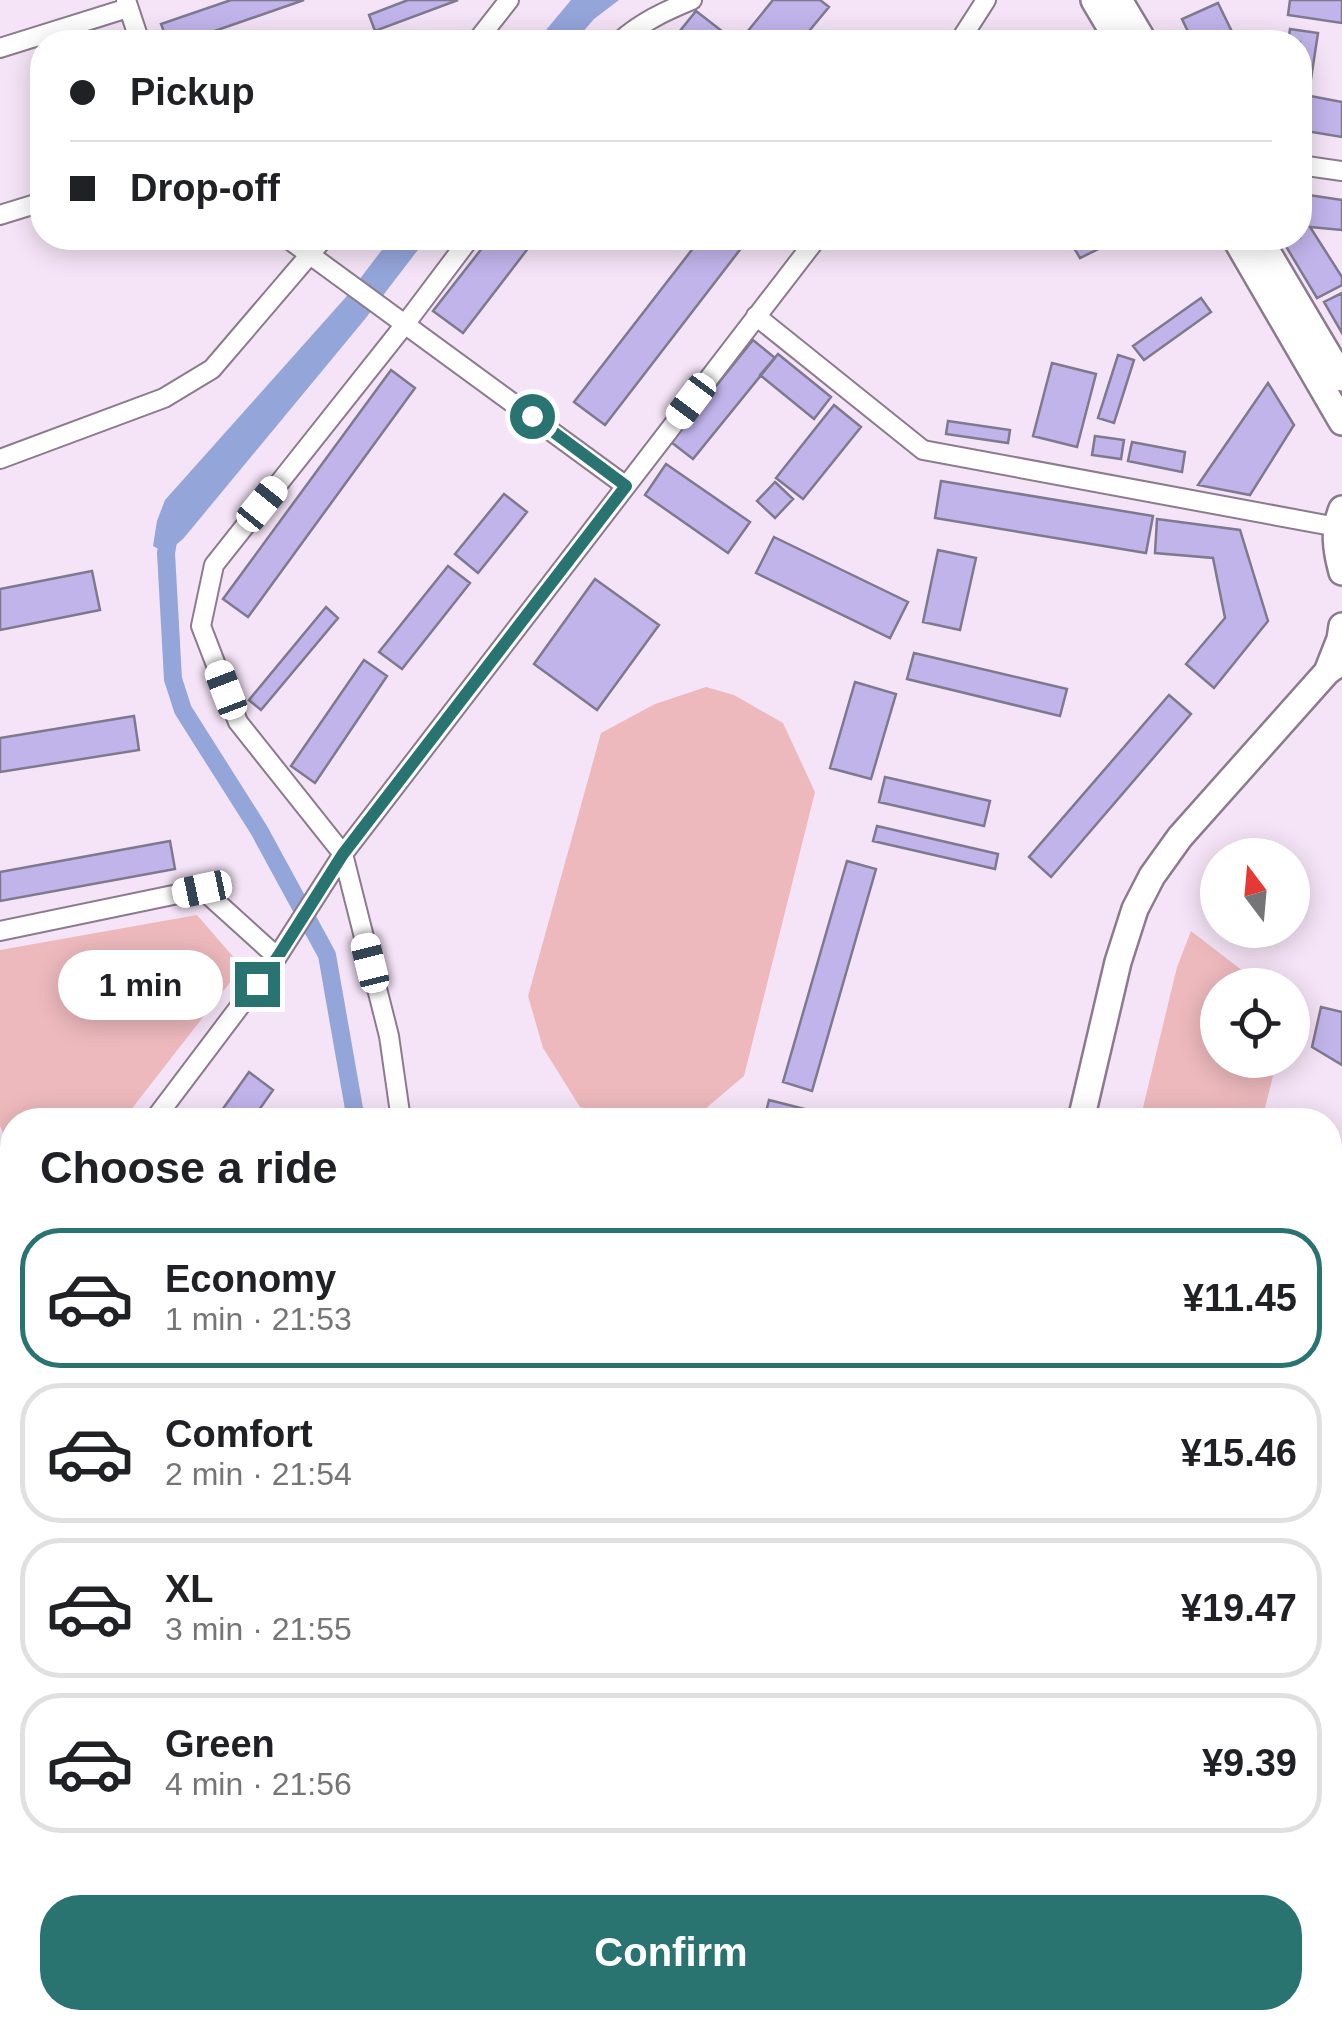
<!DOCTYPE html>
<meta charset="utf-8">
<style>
:root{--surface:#fff;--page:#f6f6f6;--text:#202124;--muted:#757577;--line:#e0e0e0;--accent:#297371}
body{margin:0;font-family:Helvetica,sans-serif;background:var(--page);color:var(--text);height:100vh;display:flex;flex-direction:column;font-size:38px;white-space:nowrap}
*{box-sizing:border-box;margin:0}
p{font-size:32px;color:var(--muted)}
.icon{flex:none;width:55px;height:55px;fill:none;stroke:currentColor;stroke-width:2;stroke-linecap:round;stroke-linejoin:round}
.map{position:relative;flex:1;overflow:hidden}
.details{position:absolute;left:0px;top:1108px;width:1342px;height:922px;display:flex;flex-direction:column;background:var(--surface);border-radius:40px 40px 0 0;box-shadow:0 5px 25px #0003}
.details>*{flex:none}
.guide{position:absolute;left:30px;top:30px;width:1282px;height:220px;border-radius:40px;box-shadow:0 5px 25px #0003;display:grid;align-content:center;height:220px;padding:0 40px;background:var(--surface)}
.needle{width:65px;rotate:344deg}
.fabs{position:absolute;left:1200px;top:838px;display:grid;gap:20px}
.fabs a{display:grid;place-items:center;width:110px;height:110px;border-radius:50%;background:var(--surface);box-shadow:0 5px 25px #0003;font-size:50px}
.end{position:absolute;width:45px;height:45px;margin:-22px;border:12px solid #297371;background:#fff;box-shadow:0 0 0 5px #fff}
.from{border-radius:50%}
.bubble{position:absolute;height:70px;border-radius:35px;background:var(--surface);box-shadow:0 5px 25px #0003;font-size:32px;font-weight:600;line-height:70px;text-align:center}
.car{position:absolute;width:30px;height:60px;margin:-30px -15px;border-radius:12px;box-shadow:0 0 8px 2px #0007;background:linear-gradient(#fff 24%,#345 0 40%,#fff 0 76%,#345 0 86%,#fff 0)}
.guide b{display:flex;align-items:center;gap:35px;height:95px;font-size:38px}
.guide b+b{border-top:2px solid var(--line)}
.guide i{width:25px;height:25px;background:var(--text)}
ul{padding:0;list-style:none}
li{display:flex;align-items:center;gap:30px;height:140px;margin:0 20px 15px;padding:0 20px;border:5px solid var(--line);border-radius:40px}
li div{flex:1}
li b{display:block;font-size:38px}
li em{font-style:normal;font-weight:600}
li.current{border-color:var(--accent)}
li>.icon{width:90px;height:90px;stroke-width:1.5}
h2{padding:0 40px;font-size:45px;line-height:120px}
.primary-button{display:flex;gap:20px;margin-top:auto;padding:20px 40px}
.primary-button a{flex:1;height:115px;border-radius:40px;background:var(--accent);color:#fff;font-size:40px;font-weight:600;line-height:115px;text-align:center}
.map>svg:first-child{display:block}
.green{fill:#edb9bd}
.water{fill:#94a5da}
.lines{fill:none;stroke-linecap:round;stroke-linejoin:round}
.canal{stroke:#94a5da;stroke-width:18}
.building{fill:#c1b4eb;stroke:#7e798e;stroke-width:2.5}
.minor-casing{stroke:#8b7b8d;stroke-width:22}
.highway-casing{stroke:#8b7b8d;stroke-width:30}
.minor{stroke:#fff;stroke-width:18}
.highway{stroke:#fff;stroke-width:25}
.route{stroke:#297371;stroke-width:12}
</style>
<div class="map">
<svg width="1342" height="2028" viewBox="0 0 1342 2028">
<rect width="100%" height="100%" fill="#f5e4f7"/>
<path class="green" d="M706,687L734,695L783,723L815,792L744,1076L698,1115L659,1120H625L580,1107L543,1048L528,996L601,733L655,704Z
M197,915L242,967L123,1120H12V1151L0,1126V950Z
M1191,931L1261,985H1218V1060H1277L1262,1120H1140L1177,967Z"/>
<path class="water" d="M571,0H619L594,19L574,42H536Z
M391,238H427L365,319L183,539L166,553L153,546L157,521L165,500L346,297Z"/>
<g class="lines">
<path class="canal" d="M170,530L166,553L173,679L183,710L259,830L327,955L356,1120
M191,2028L193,2018"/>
</g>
<path class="building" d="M231,0H304L183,42H168L161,24Z
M408,0H458L375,31L369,15Z
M773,0H820L829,7L800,42H739Z
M1290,0H1342V23L1288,15Z
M1218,3L1237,42H1193L1182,19Z
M696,11L736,42H671Z
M1290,29L1318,33L1311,79L1300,78V42H1288Z
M1300,94L1342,102V137L1300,130Z
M1302,194L1342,200V230L1310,227L1342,277V285L1317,298L1281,238H1300V198Z
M490,238H536L463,333L433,311Z
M701,238H749L605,425L574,402Z
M1068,238H1121L1080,258Z
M1342,293V333L1324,302Z
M1201,298L1211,312L1144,360L1133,346Z
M753,340L775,358L693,459L671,442Z
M778,354L831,397L814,419L760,375Z
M1118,355L1134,360L1114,423L1098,418Z
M1052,363L1096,374L1077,447L1033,436Z
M391,370L415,388L248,617L223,599Z
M1268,383L1294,425L1250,495L1198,485Z
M834,405L861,427L803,499L776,478Z
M948,421L1010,430L1008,443L946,434Z
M1095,436L1124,440L1121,459L1092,455Z
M1132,442L1185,452L1182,472L1128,461Z
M666,464L750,522L728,553L645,495Z
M941,481L1153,516L1146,553L935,518Z
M775,482L793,499L775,518L757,501Z
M504,494L527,512L478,573L455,554Z
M1157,519L1240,530L1268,621L1214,688L1186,664L1225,618L1213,558L1155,553Z
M774,537L908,602L890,638L756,573Z
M938,550L976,558L960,630L923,622Z
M448,566L470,583L402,669L379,652Z
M92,571L100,610L0,630V589Z
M595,579L659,625L597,710L534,664Z
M326,607L338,618L261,710L249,700Z
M914,653L1067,689L1060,716L907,679Z
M364,660L387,676L315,783L291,766Z
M855,682L896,694L871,779L830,768Z
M1169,695L1191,714L1051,877L1029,857Z
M134,716L139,750L0,772V738Z
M885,777L990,801L984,826L879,802Z
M877,826L998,854L995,869L873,841Z
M170,841L175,869L0,901V872Z
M847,861L876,869L812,1091L783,1082Z
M1321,1007L1342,1012V1065L1312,1047Z
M249,1072L273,1090L252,1120H215Z
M769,1100L848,1120H764Z
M1342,1178V1252L1330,1249V1191Z
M12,1303V1332L0,1335V1305Z
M12,1395V1431L0,1434V1398Z
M12,1495V1525L0,1528V1498Z
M12,1599V1631L0,1634V1601Z
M12,1692V1731L0,1734V1695Z
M12,1810V1843L0,1846V1813Z
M12,1909V1947L0,1950V1912Z
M239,2018H284L281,2028H240L237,2027Z
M424,2018H532L533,2022L509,2028H383Z
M957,2018H994L960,2028Z
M1223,2018H1286L1289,2028H1189Z"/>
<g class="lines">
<g class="minor-casing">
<path id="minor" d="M126,0L140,42
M476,42L509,0
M619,42C640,23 665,11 692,0
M959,42L986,0
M0,48L128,8
M1300,165L1342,171
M0,215L42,202
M287,238L626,486
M756,316L923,450L1337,527
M0,459L164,398L212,369L324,238
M0,931L202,889L277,957
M154,1120L277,957L343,854L817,238
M401,1120L389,1036L343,854L238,722L201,626L214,565L406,323L470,238
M0,1170L12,1196
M0,1250L12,1247
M1330,1421L1342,1429
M1330,1481L1333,1467L1342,1453
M1330,1844L1342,1841
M1324,2018L1327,2028
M129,2028L131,2018
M697,2028L742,2018"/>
</g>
<g class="highway-casing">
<path id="highway" d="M1094,0L1119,42
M1119,0L1144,42
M1235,238L1342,422
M1259,238L1342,378
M1342,509C1333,530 1336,550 1342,572
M1342,626L1340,639L1327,672L1342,661
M1081,1120L1118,962L1135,909L1152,876L1180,837L1327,672
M874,2028L877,2018"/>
</g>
<use href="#minor" class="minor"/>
<use href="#highway" class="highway"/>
</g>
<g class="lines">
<path class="route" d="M257,984L277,958L343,854L626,486L532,416"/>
</g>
</svg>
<div class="fabs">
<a><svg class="needle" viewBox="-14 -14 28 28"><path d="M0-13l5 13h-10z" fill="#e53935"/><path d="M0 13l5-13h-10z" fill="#757577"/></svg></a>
<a><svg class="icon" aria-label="locate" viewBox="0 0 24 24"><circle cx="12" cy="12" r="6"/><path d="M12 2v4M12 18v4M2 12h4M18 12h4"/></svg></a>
</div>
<i class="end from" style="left:532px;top:416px"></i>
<i class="end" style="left:257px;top:984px"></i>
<div class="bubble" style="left:58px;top:950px;width:165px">1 min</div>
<i class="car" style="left:691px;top:401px;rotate:217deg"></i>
<i class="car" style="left:262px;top:504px;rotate:39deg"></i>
<i class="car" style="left:226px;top:690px;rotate:339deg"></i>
<i class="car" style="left:202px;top:889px;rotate:258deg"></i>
<i class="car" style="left:370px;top:963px;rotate:346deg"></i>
<div class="guide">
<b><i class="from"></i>Pickup</b>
<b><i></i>Drop-off</b>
</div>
<section class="details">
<h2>Choose a ride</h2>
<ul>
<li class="current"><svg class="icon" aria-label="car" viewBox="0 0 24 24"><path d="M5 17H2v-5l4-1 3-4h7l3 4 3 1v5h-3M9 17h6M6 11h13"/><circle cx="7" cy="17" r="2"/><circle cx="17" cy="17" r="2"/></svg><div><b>Economy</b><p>1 min · 21:53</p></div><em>¥11.45</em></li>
<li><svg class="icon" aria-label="car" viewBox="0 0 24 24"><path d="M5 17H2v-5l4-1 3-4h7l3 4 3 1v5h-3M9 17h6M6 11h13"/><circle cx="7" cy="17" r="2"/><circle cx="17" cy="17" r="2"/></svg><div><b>Comfort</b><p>2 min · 21:54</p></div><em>¥15.46</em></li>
<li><svg class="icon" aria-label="car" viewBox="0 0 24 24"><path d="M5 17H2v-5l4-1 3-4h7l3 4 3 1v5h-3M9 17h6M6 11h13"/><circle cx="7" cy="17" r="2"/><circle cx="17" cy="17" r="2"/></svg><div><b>XL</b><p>3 min · 21:55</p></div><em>¥19.47</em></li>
<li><svg class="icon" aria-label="car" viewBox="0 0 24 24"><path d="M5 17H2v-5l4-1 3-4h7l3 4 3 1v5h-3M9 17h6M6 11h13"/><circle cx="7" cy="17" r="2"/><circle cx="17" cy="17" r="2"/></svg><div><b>Green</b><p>4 min · 21:56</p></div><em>¥9.39</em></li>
</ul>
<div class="primary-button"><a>Confirm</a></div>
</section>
</div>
